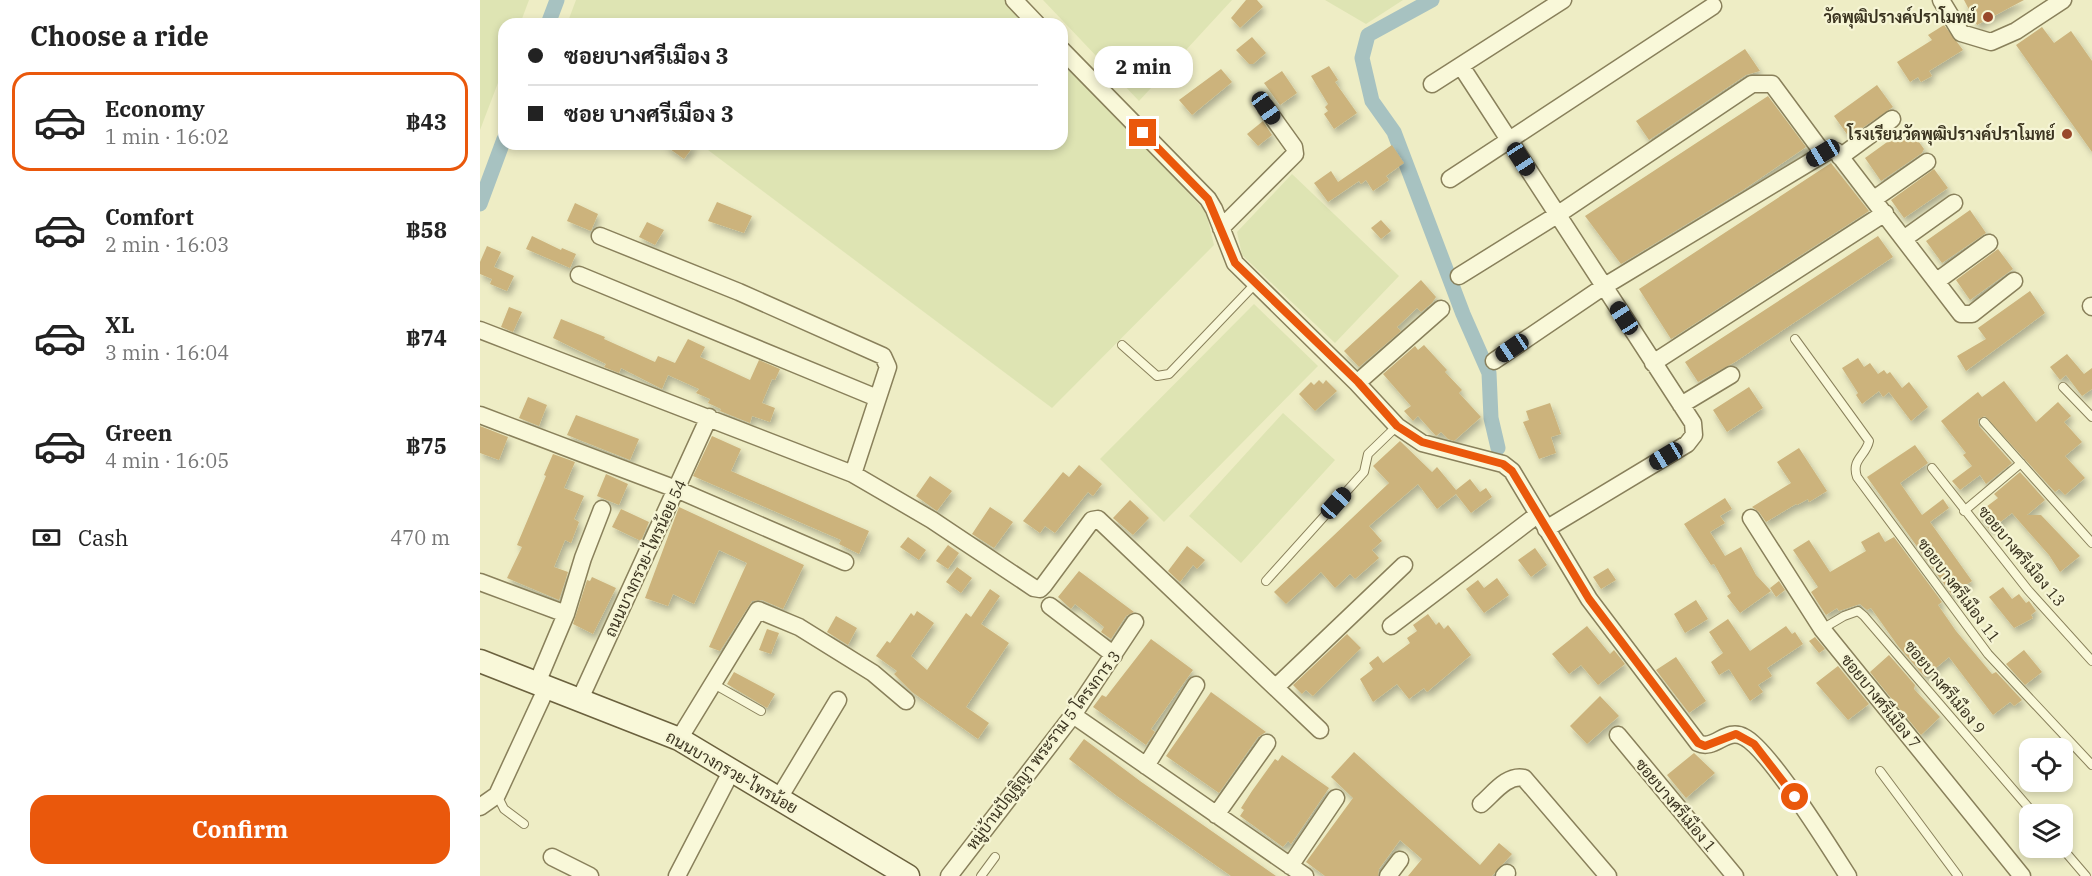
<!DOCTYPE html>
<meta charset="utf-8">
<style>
:root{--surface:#fff;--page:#f2f2f2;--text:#222;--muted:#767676;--line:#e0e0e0;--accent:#ea580c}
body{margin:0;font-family:"IBM Plex Serif",Sarabun,serif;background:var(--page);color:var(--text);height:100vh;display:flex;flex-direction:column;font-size:22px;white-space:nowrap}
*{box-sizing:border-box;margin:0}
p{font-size:20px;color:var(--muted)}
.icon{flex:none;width:33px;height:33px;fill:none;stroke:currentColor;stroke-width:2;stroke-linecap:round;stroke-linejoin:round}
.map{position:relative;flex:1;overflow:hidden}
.side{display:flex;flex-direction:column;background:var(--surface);width:480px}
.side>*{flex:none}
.guide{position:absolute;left:18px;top:18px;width:570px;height:132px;border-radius:18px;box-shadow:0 3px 9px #0003;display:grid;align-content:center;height:132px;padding:0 30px;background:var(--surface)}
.fabs{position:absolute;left:1539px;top:738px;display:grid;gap:12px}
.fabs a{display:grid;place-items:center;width:54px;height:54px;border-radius:12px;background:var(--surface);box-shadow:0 3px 9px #0003;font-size:30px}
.end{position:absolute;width:27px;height:27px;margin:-14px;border:8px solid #ea580c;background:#fff;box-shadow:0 0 0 3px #fff}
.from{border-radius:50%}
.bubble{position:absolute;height:42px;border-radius:18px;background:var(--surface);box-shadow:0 3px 9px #0003;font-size:20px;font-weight:800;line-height:42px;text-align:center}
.car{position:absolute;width:18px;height:36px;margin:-18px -9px;border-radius:8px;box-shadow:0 0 4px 2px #0007;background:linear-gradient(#222 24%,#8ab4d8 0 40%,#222 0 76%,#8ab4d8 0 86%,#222 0)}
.guide b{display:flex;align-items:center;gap:21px;height:57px;font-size:22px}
.guide b+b{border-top:2px solid var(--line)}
.guide i{width:15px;height:15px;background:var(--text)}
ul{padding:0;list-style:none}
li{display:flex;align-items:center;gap:18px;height:99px;margin:0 12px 9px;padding:0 18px;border:3px solid transparent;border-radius:18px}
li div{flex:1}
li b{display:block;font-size:22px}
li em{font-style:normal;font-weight:800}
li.active{border-color:var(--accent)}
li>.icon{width:54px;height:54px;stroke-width:1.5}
h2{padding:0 30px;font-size:27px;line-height:72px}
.pay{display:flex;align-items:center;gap:15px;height:66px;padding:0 30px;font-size:22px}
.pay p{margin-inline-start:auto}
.action{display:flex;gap:12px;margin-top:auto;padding:12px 30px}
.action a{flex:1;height:69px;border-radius:18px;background:var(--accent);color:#fff;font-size:24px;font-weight:800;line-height:69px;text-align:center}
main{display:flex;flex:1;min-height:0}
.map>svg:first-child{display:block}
.farmland{fill:#dee4b3}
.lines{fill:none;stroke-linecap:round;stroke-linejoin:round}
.canal{stroke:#a7c2c1;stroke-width:15}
.building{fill:#ccb37b;filter:url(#shadow)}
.lane-casing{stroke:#89805b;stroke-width:10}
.street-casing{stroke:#89805b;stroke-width:19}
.secondary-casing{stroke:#6b613e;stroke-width:25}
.lane{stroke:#f9f8d9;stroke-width:8}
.street{stroke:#f9f8d9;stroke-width:16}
.secondary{stroke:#f9f8d9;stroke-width:22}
.route{stroke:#ea580c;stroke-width:8}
.poi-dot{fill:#98482b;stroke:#f6f5d5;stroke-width:2}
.labels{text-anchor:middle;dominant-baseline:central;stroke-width:4.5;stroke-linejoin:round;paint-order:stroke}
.poi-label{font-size:16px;font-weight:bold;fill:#3a331f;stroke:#f6f5d5;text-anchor:end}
.street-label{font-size:16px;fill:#3a331f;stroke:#f6f5d5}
</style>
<main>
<section class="side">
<h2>Choose a ride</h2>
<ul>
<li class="active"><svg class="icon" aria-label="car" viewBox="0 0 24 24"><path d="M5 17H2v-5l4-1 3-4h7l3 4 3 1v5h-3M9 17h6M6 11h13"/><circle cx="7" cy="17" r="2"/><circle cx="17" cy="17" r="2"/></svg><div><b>Economy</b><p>1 min · 16:02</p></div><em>฿43</em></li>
<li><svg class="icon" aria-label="car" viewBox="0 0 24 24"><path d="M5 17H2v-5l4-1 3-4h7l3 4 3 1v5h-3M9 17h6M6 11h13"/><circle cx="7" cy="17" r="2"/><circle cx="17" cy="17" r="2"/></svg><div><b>Comfort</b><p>2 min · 16:03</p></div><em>฿58</em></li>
<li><svg class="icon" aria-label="car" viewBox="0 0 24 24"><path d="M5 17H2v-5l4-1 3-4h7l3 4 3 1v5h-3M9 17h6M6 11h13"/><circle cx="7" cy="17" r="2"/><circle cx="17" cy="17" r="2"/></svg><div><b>XL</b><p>3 min · 16:04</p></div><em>฿74</em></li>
<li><svg class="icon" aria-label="car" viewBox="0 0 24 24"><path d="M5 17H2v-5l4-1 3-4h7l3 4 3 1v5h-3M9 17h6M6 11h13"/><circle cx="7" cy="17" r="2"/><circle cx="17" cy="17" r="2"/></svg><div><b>Green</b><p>4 min · 16:05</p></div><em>฿75</em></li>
</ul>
<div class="pay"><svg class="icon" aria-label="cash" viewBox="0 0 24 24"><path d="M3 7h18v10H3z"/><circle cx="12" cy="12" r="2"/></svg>Cash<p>470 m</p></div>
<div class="action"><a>Confirm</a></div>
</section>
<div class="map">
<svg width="1612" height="876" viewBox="0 0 1612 876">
<defs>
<filter id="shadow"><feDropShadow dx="3" dy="5" stdDeviation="3" flood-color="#0004"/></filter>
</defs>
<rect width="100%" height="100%" fill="#eeedc5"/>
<path class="farmland" d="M0,0H49L40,24H24V67L0,130Z
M96,0H532L554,24H87Z
M563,0H752L659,101Z
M845,0H923L886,24Z
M582,55L726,212L734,245L572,408L220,144H582Z
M812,174L919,276L855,343L762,255L757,232Z
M774,304L838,366L684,522L620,459Z
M803,413L855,460L761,563L709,516Z"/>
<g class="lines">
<path class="canal" d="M952,0L888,35L882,58L892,101L914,132L983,314L1009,373L1011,418L1018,448
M68,24L77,0
M0,204L24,139"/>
</g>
<path class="building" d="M766,0H777L783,7L760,28L751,18Z
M1484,0H1544L1497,25Z
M1464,25L1483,50L1449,71L1452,76L1441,82L1438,77L1430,82L1417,62L1452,40L1448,35Z
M1562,27L1574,43L1591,31L1612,61V152L1536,45Z
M772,37L786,53L773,64H769L756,50Z
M1265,49L1280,71L1266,75L1169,140L1156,121Z
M849,66L858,80L855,82L877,113L854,129L844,114L848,111L845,107L848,104L831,76Z
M741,69L752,82L712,115L699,100Z
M802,71L817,93L800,105L784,83Z
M1397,85L1413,107L1369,137L1354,116Z
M1288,96L1326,147L1263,190L1141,264L1105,216Z
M783,121L792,135L778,146L767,134Z
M1428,127L1444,149L1442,153L1401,181L1385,158Z
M183,144H215L204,159Z
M912,145L924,163L906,176L909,180L893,191L886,180L881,184L879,181L848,202L834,183L851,171L858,182Z
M1351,163L1389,211L1191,339L1159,289Z
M1454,169L1468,188L1424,218L1411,200Z
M237,202L272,216L264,233L228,221Z
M95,203L118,214L111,231L87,221Z
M1490,210L1506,233L1462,263L1446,241Z
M901,220L911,231L901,239L891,228Z
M167,222L184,230L175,245L159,237Z
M52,236L81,250L82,248L96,254L90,268L46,249Z
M1398,236L1413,257L1255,362L1218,382L1205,362Z
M7,246L21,252L14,267L34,276L27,291L10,284L12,279L0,274V262Z
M1518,249L1533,269L1490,300L1476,280Z
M941,280L956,297L952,303L941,312L937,308L917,327L921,331L879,367L864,351Z
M1550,291L1565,313L1486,371L1477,356L1506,339L1498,328Z
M29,307L42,312L33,332L21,327Z
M81,319L125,337L124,339L175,362L178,356L195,363L208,339L225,347L220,357L270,380L279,360L300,369L295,380L292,379L282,403L295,408L290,422L272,416L270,423L240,411L241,409L228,403L230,399L216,393L219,389L188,375L182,389L141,368L139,373L124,367L126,364L73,338Z
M944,345L967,370L965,372L982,390L979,393L1001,417L974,441L968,439L961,432L956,436L938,416L933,421L924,411L931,406L903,374L935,346L938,350Z
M1587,354L1604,374L1612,368V389L1602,396L1586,375L1580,380L1570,367Z
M1378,358L1384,367L1390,363L1398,374L1404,370L1407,374L1410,372L1422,388L1429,382L1448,407L1431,421L1409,392L1403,397L1399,391L1382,404L1376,395L1378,393L1362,368Z
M839,380L843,384L846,380L857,391L835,411L819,394L831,382L834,385Z
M1524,381L1556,422L1578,402L1591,416L1584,422L1602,442L1585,456L1605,478L1585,495L1579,489L1575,492L1505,416L1498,419L1499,426L1532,463L1506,484L1500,475L1480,490L1472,481L1492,466L1483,455L1486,453L1461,421L1498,392L1502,397Z
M1269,387L1283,408L1247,432L1233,410Z
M48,397L67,405L59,426L39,418Z
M1070,403L1081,434L1071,437L1076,453L1059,459L1043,422L1049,420L1046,411Z
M96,415L159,439L150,460L87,435Z
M0,426L28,437L19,460L0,453Z
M232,436L261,449L251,471L389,531L379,554L359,544L361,540L213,476Z
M920,441L952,472L957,467L976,490L990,479L1000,492L1006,488L1012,497L991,513L976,494L957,509L938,484L889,526L902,541L892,550L899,558L875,579L870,574L855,588L841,572L806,604L794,592L909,483L893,466Z
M1435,445L1448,463L1420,483L1442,515L1463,499L1469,508L1450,522L1492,581L1472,595L1387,477Z
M1319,448L1347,491L1329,502L1328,499L1317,505L1316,504L1286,522L1279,512L1272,507L1311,483L1297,462Z
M73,454L95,462L84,488L104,496L94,519L99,522L91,543L85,540L74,567L88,572L79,600L27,578L42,547L37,545L66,476L64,475Z
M599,465L622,484L613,496L608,492L575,533L565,526L560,533L543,521L583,472L589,477Z
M1540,472L1565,500L1547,515H1561L1600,556L1580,572L1569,555L1532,513L1510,530L1498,513L1518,498L1514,494Z
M126,474L148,484L139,505L117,496Z
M450,476L472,491L457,511L436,496Z
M1245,498L1252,509L1240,516L1245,523L1230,532L1245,556L1261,547L1276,575L1291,591L1260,613L1247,596L1251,593L1234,564L1231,565L1204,524Z
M650,500L669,518L653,535L633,518Z
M199,507L324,565L303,609L282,600L272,601L240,651L229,647L267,563L239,550L214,604L193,594L188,606L165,598Z
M510,507L533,522L514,548L492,534Z
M141,509L169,522L161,541L132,527Z
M1399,532L1405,542L1414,537L1462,602L1458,605L1476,631L1512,674L1516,672L1542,700L1534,706L1530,702L1513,715L1469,657L1445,677L1418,646L1391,608L1387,610L1380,604L1359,611L1357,608L1346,615L1331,592L1338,587L1313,550L1329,540L1350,572L1386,551L1381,542Z
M428,537L446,550L439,560L420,547Z
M468,545L479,553L468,569L456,561Z
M707,546L725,560L717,569L713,565L700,582L688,571Z
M1055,548L1067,565L1051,577L1038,560Z
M477,567L492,578L481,593L466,582Z
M1128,568L1136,580L1121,589L1113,577Z
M599,571L654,612L646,616L631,639L621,632L624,627L595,604L591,609L578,597Z
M112,577L136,588L113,634L93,624L107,580L110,581Z
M1017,578L1029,595L1004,613L986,589L998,580L1004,588Z
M1299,581L1305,590L1296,597L1290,588Z
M1523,587L1532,599L1539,594L1546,603L1549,601L1556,611L1551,615L1553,618L1534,628L1509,597Z
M510,589L520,596L501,624L529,643L486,707L509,723L498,739L432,692L414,674L417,671L396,656L407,641L410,643L431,613L434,616L437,611L454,623L431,656L447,670L486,613L491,617Z
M1216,600L1228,619L1205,633L1194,614Z
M948,614L956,625L959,622L964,629L968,625L991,655L947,692L944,688L929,699L917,684L893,702L880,679L893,669L889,663L898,656L903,663L930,643L927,638L937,631L933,625Z
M356,616L377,628L368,645L347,632Z
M1248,619L1270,651L1306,626L1312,634L1315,632L1323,644L1287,668L1292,676L1278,685L1283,692L1270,701L1249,669L1239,675L1231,662L1243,653L1229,632Z
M1107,626L1130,654L1134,650L1145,664L1118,685L1101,665L1089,674L1072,654Z
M287,629L299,633L291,654L279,650Z
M867,634L881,648L833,696L826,690L822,694L813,685Z
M1335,637L1345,649L1339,653L1329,641Z
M671,639L713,670L671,729L675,732L666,745L613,707L622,695L626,697Z
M1544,650L1562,672L1545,685L1526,664Z
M1409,655L1435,685L1434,689L1460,717L1441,735L1390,672Z
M1196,657L1226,701L1209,713L1176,670Z
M1358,666L1389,704L1368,720L1336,683Z
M254,672L295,694L287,708L247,684Z
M731,692L786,732L778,737L739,793L686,756Z
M1120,696L1139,716L1107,744L1090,726Z
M604,739L660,781L796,876H751L637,796L589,759Z
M874,752L1000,865L1019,843L1032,854L1012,876H928L942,859L920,840L899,869L898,876H845L826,862L873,798L851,777Z
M1214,753L1235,773L1206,798L1187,775Z
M802,755L849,788L811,844L808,841L803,847L760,816L764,810L761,808L772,791L795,759L798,761Z"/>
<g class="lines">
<g class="lane-casing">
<path id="lane" d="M1315,339L1389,441C1386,456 1371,459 1377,477L1508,654L1612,765
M642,345L677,376L689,374L776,283
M1583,387L1612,417
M1504,422L1612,543
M1452,468L1548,590L1612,661
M1484,511L1541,463
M786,581L884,472L888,454L917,426
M1342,629L1364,616L1378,611L1384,616L1554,814
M232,683L281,711
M1400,771L1478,876
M17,795L24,809L44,824
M1582,848L1606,876
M501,876L515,857"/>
</g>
<g class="street-casing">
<path id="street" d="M534,0L557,24
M1461,0L1481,33L1511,42L1536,31L1583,0
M582,50L728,199L734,209L755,263L877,383L917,426L942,443L1023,464L1032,471L1109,599L1218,743C1235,751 1246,727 1264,737C1289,749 1350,848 1368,876
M981,66L1213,423L1214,435L1207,444L1066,529
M952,84L1083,0
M1360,157L1412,119
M970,179L1233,6
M1394,199L1447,162
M741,228L815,154L814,147L786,108
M120,236L259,292L403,356L408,367L373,474
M1425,238L1474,203
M99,275L397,398
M979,276L1077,215L1272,84H1292L1343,153
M1457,281L1509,243
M1611,306L1612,307
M0,330L373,474L452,520L554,588L560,589L564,585L612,520L618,519L840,730
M1014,361L1123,287L1350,150L1356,151L1481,314H1492L1534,281
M1173,363L1405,213
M877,383L961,309
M1201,405L1251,375
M0,415L196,489L365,562
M1271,518L1342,629L1542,876
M0,582L86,614
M570,606L634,655
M911,626L1057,515
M57,683L86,614L103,558L122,509
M796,687L924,565
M100,699L229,417
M593,715L825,876
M1138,735L1255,876
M199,739L278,610L319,627L393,673L426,701
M666,766L716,685
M299,798L358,700
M1001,804C1013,794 1027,774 1044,778L1128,876
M0,807L17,795L67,687
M736,815L787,743
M72,857L110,876
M810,866L856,798
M197,876L252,770
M469,876L593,715L655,622
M908,876L920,860
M1024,876L1027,873"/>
</g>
<g class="secondary-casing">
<path id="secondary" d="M0,661L199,739L428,876"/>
</g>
<use href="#lane" class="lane"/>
<use href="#street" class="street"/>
<use href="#secondary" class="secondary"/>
</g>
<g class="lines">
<path class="route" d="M663,133L728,199L755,263L878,382L917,426L942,442L1023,464L1032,471L1109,599L1218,743L1225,746L1256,734L1274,744L1315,797"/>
</g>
<g class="poi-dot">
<circle cx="1508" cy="17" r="6"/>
<circle cx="1587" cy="134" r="6"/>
</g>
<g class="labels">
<g class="poi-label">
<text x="1496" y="17">วัดพุฒิปรางค์ปราโมทย์</text>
<text x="1575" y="134">โรงเรียนวัดพุฒิปรางค์ปราโมทย์</text>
</g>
<g class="street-label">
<text transform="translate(1542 556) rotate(50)">ซอยบางศรีเมือง 13</text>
<text transform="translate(165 558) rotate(-65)">ถนนบางกรวย-ไทรน้อย 54</text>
<text transform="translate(1479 590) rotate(53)">ซอยบางศรีเมือง 11</text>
<text transform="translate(1465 687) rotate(50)">ซอยบางศรีเมือง 9</text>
<text transform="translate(1401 701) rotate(51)">ซอยบางศรีเมือง 7</text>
<text transform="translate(563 750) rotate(-53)">หมู่บ้านปัญฐิญา พระราม 5 โครงการ 3</text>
<text transform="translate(252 772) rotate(30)">ถนนบางกรวย-ไทรน้อย</text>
<text transform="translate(1196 805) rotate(50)">ซอยบางศรีเมือง 1</text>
</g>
</g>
</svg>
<div class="fabs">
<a><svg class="icon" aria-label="locate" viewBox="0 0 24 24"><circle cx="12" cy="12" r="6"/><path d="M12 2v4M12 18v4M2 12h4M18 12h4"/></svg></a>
<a><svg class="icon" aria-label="layers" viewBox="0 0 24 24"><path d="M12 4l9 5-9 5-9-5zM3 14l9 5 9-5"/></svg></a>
</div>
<i class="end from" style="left:1315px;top:797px"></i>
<i class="end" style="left:663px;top:133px"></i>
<div class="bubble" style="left:614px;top:46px;width:99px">2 min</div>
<i class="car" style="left:786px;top:108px;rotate:145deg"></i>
<i class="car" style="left:1343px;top:153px;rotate:239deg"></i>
<i class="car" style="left:1041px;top:159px;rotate:147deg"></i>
<i class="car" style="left:1144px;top:318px;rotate:327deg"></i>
<i class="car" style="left:1032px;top:348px;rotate:236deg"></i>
<i class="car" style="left:1186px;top:456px;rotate:239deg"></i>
<i class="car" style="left:856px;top:503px;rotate:42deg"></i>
<div class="guide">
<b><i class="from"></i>ซอยบางศรีเมือง 3</b>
<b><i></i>ซอย บางศรีเมือง 3</b>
</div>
</div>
</main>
